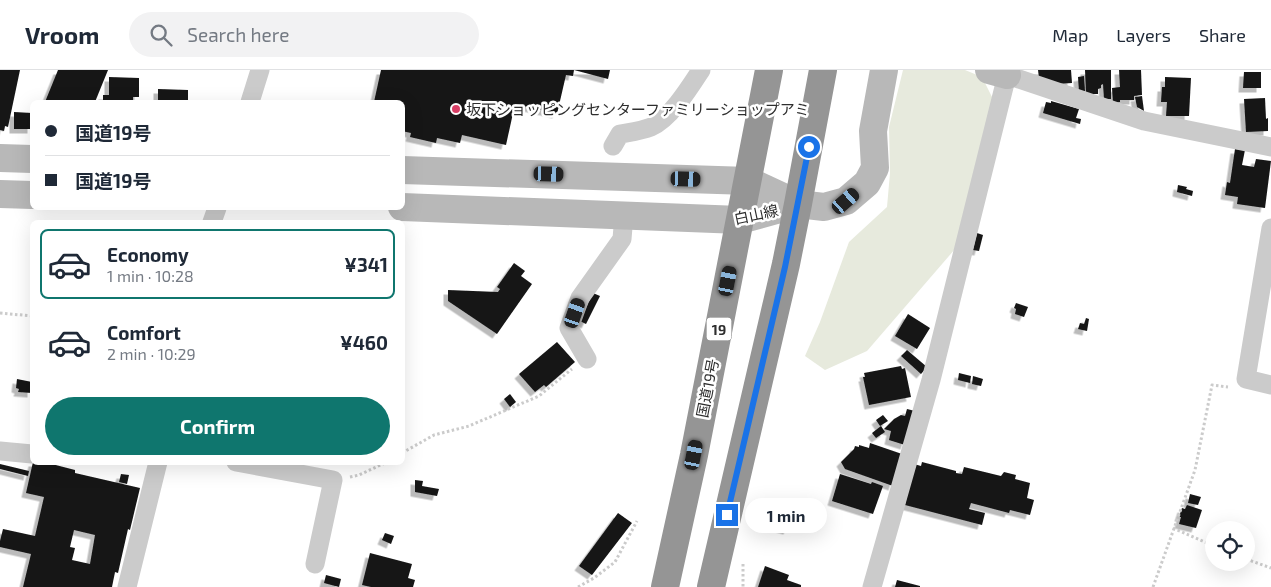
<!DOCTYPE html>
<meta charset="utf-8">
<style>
:root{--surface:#fff;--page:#f2f2f3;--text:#1f2937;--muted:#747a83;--line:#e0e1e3;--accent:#0f766e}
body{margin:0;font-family:"Exo 2","Noto Sans JP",sans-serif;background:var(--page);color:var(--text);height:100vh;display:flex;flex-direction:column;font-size:19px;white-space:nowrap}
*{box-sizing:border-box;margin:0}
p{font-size:16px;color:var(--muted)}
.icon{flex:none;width:28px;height:28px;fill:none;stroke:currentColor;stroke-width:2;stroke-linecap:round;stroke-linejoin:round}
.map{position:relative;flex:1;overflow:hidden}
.details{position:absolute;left:30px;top:150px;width:375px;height:245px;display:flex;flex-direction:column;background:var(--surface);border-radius:8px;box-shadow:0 5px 20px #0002}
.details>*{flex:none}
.banner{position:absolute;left:30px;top:30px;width:375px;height:110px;border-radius:8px;box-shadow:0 5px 20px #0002;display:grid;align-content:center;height:110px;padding:0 15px;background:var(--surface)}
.buttons{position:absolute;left:1205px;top:451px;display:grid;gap:10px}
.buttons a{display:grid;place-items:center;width:50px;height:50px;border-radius:50%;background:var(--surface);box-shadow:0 5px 20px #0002;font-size:25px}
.end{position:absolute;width:22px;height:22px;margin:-11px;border:6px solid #1a73e8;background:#fff;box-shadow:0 0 0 2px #fff}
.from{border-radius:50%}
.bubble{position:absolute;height:35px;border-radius:18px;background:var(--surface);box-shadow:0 5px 20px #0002;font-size:16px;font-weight:700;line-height:35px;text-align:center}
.car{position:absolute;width:15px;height:30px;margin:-15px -8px;border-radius:6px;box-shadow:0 0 4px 1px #0007;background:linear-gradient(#222 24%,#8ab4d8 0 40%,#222 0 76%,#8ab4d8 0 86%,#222 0)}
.banner b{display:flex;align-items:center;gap:18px;height:48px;font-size:19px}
.banner b+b{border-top:1px solid var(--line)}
.banner i{width:12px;height:12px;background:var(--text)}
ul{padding:9px 0 0;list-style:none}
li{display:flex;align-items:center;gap:15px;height:70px;margin:0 10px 8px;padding:0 5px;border:2px solid transparent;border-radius:8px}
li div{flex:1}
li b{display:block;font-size:19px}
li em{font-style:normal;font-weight:700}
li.selected{border-color:var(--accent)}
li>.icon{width:45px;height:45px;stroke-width:1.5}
.action{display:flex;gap:10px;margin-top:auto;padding:10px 15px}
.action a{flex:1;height:58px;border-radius:30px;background:var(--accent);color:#fff;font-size:20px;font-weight:700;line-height:58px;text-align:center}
header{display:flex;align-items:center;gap:30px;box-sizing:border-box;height:70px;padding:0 25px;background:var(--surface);border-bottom:1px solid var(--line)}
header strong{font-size:24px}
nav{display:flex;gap:28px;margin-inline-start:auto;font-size:18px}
.search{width:350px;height:45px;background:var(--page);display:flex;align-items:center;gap:12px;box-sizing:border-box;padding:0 18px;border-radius:28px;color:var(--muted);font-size:19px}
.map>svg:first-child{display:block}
.green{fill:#e7eadd}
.building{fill:#151515;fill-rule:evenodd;filter:url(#shadow)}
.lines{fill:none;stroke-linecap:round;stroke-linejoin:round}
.path{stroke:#cbcbcb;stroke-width:3;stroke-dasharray:2.5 2.5;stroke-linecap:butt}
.street{stroke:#cbcbcb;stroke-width:19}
.secondary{stroke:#b8b8b8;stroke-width:28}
.highway{stroke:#959595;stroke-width:28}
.route{stroke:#1a73e8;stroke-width:6}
.poi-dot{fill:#d83e65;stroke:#fff;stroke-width:2}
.labels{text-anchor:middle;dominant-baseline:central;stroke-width:5;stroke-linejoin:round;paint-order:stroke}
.shield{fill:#fff;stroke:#6d6d6d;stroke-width:1}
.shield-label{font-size:14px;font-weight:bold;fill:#2e2e2e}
.poi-label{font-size:15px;fill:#2e2e2e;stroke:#fff;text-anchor:start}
.street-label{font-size:15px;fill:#2e2e2e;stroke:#fff}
</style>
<header>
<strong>Vroom</strong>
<div class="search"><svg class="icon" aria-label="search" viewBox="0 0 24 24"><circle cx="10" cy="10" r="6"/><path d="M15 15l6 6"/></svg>Search here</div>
<nav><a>Map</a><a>Layers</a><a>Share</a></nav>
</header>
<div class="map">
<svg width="1271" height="517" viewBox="0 0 1271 517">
<defs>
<filter id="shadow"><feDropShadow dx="-4.5" dy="4.5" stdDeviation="0" flood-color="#0004"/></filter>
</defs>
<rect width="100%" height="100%" fill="#fff"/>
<path class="green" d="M903,0H965L982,7L993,29L955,179L867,281L825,300L805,286L820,252L849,172L887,137L890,103L889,57Z"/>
<path class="building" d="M0,0H20L8,57L5,56L4,61L0,60Z
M58,0H108L95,32H45Z
M381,0H574L573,6L566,5L557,44L515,34L506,75L462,65L460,73L437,68L436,73L410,67L411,63L402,61V32H374Z
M574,0H610L608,9Z
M1038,0H1071L1072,13L1055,14L1039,8Z
M1085,0H1111V29H1104L1103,14L1101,15V18L1098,19V24H1086Z
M1119,0H1141L1142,25L1134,26V30H1120V32L1113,33L1112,18L1120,17Z
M1244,2H1261V18H1243Z
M1084,6L1085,21L1079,22L1078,7Z
M109,7L139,8V27H133V32H103V25H109Z
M1165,7L1191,8L1189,46H1166L1167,32H1161L1162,17H1165Z
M158,19L188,20V32H158Z
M1142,26L1144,41L1137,37L1135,27Z
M1265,28L1266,49L1268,48V61L1246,62L1244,29Z
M1051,31L1079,39L1076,48L1081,49L1080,54L1043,43L1046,32L1051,33Z
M14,42L32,43V59H14Z
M1235,79L1245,80L1242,95L1254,97L1256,89L1271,91L1265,138L1237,134L1238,127L1225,125L1227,112L1230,113Z
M1178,115L1187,117L1186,119L1193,121L1192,126L1177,122Z
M977,163L983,165L979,181L973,180Z
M514,193L525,201L521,206L532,214L497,264L448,231V220L498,222L500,219L497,217Z
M593,223L600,226L586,254L580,251Z
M1016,233L1028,237L1024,247L1015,244L1016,239L1014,238Z
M908,244L930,258L917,279L895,266Z
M1086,248L1089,249L1087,261L1078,259L1080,253L1084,254Z
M557,272L575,292L546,317L544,315L535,322L519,304Z
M907,280L927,297L921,304L901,286Z
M901,296L902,299L905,298L911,327L869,335L863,307H865L864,303Z
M959,303L971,306L970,313L958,310Z
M973,306L983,309L981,316L972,314Z
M17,309L32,312V323L18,322L19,319L16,318Z
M510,324L516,332L510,337L504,329Z
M907,339L915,341L905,375L889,370L891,361L884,359L894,349L901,345L905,346Z
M883,345L888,351L880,356L876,350Z
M881,356L885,362L876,368L872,363Z
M870,373L902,384L893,416L845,399L841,392L854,379L855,376L859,377V375L869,378Z
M33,392H44L75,400V403L140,418L130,460L128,459L118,503L115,502L112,517H23L31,484L0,477V471L3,459L35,466L44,427L26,423ZM74,460L95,465L90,494L72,490L75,478L70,477Z
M922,392L956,401V403L962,404L964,397L1001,406L1004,402L1016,405L1015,409L1030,413L1027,428L1034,430L1030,445L1010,440L1009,443L971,433L969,439L985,443L982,455L905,435L914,394L921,396Z
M0,394L29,401L28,406L0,399Z
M121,404L129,405L127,414L119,412Z
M840,404L871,414L872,412L883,416L873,444L832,431Z
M415,410L423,411L422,416L439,419L437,426L415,422Z
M1190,424L1201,427L1198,435L1188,433Z
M773,430L792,437L791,441L794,442L788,460L762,453L766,443L761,441L764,436L768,437L769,433L772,434Z
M1187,435L1202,440L1196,458L1179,454L1181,447H1179L1182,438L1185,439Z
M618,443L632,453L592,505L579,496Z
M385,463L394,466L391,474L382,470Z
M370,483L412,494L408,508L415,510L413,517H371L362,515Z
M765,496L789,505L787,510L801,515V517H758Z
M326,505L341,509L339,517L324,513Z
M897,510L920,516V517H895Z"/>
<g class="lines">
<path class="path" d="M0,243L32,246
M402,383L434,365L469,356L539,326L572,299
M350,407L359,405L387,392
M1173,458L1214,476
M1246,489L1271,498
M743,494V517
M578,517L594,508L615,492L637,451
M1153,517L1195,400L1212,315L1228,317"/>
<path class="street" d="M1003,0L1007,5L1144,51L1271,77
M250,32L260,0
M613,76L620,64C631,62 641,61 651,57C670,49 690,17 701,0
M212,152L217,138
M1271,158L1246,309L1271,315
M587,289L569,258L580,228L622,169L624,145
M0,381L32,384
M236,392L333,410L315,494
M127,517L158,392
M872,517L931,310L1007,5"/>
<path class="secondary" d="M989,0L1007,5
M0,88L32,89
M402,100L749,111L798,134L824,137L846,131L867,113L875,98L873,61L884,0
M0,124L32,125
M402,137L740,150L798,134"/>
<path class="highway" d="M665,517L694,385L769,0
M711,517L786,194L798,134L823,0"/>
</g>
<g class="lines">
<path class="route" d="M727,445L785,197L809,77"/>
</g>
<circle class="poi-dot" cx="456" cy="39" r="5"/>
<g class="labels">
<rect class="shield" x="706.5" y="247.5" width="25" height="23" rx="4"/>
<g class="shield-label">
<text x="719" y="259">19</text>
</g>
<g class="poi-label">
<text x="466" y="39">坂下ショッピングセンターファミリーショップアミ</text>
</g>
<g class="street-label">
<text transform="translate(756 144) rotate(-12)">白山線</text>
<text transform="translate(707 318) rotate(-79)">国道19号</text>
</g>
</g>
</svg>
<div class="buttons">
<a><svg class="icon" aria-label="locate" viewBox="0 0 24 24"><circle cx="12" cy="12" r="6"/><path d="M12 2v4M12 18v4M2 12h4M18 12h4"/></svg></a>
</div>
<i class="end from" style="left:809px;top:77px"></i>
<i class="end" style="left:727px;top:445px"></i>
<div class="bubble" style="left:745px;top:428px;width:82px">1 min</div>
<i class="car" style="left:549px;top:104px;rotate:92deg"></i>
<i class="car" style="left:686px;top:109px;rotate:92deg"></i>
<i class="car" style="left:846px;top:131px;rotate:49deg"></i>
<i class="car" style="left:728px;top:211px;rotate:11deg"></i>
<i class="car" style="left:575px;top:243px;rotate:19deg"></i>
<i class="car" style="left:694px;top:385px;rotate:11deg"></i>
<div class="banner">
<b><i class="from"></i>国道19号</b>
<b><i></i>国道19号</b>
</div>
<section class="details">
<ul>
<li class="selected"><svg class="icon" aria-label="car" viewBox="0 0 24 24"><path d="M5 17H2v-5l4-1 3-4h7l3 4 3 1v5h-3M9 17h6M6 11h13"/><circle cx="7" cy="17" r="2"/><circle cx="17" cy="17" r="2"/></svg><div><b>Economy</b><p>1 min · 10:28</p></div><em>¥341</em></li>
<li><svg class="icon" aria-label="car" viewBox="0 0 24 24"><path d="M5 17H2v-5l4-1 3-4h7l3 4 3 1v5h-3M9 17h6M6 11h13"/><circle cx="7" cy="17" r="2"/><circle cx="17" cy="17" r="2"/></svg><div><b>Comfort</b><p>2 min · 10:29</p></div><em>¥460</em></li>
</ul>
<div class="action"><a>Confirm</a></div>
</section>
</div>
